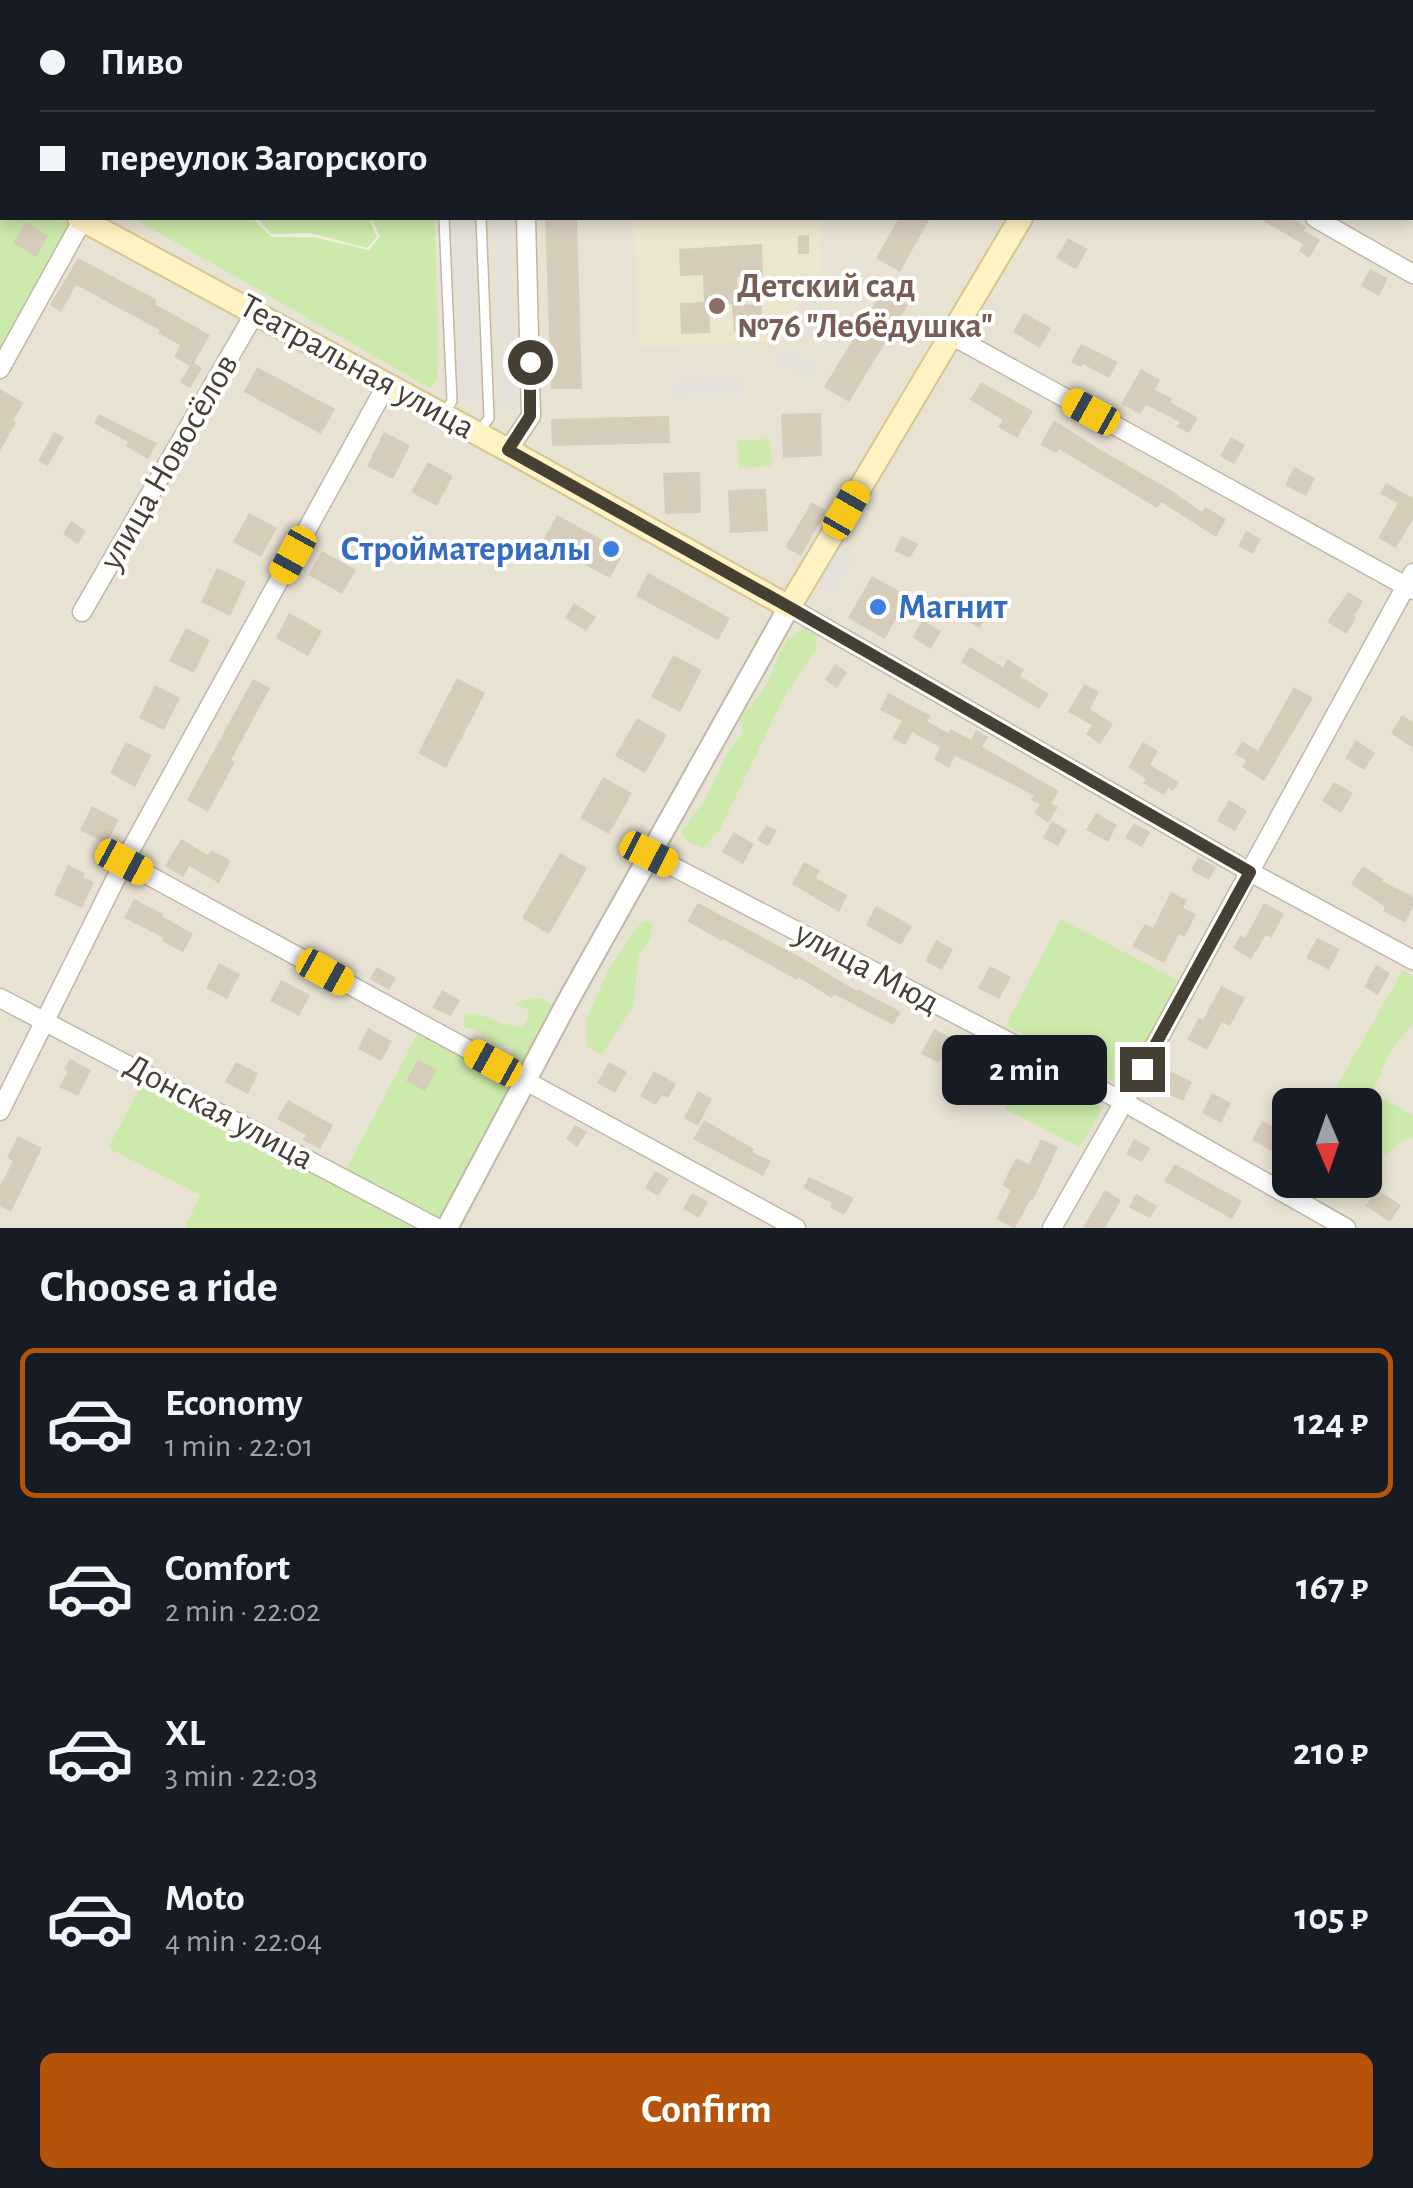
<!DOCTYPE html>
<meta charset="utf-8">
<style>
:root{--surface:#171b24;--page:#20242c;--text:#f1f3f6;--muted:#9ea1a6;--line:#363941;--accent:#b45309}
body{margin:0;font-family:"Alegreya Sans",sans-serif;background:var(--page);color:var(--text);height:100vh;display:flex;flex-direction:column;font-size:38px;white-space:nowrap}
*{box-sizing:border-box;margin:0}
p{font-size:32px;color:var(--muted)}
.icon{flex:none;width:55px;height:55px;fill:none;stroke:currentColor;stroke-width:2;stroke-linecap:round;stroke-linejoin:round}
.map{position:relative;height:1228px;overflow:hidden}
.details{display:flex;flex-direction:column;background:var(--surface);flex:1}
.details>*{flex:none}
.banner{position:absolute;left:0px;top:0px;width:1415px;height:220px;box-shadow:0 5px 15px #0003;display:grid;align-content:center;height:220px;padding:0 40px;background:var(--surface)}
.needle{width:65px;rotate:178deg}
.tools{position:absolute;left:1272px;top:1088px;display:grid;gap:20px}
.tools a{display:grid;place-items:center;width:110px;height:110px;border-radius:15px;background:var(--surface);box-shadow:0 5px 15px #0003;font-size:50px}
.end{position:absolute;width:45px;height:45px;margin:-22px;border:12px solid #464034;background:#fff;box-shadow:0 0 0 5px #fff}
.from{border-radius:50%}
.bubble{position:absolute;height:70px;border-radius:15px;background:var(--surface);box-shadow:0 5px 15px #0003;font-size:32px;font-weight:700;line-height:70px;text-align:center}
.car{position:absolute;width:30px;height:60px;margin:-30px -15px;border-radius:12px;box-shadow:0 0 8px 2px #0007;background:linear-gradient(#f5c518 24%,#345 0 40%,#f5c518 0 76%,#345 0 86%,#f5c518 0)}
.banner b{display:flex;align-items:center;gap:35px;height:95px;font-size:38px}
.banner b+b{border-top:2px solid var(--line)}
.banner i{width:25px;height:25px;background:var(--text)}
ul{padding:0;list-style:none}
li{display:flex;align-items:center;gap:30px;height:150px;margin:0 20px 15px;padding:0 20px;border:5px solid transparent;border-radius:15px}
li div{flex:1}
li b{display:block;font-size:38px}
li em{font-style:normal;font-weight:700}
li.active{border-color:var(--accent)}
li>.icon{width:90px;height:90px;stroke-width:1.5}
h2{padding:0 40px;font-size:45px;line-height:120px}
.button{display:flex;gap:20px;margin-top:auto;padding:20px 40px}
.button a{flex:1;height:115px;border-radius:15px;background:var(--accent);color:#fff;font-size:40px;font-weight:700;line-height:115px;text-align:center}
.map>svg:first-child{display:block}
.residential{fill:#e8e2d2;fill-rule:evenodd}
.industrial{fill:#e5e1da}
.education{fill:#ede6ce}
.green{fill:#cceaab}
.parking{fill:#e4e1dd}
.building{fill:#d6ccba}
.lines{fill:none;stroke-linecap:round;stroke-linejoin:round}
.service-casing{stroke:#bfb8a7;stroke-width:12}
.minor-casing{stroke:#bfb8a7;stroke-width:21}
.tertiary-casing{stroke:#bfb8a7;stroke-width:24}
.secondary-casing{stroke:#d6c692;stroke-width:26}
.path{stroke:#c2b497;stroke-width:2.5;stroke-dasharray:5 5;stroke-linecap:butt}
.service{stroke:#fff;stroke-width:9}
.minor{stroke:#fff;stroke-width:18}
.tertiary{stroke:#fff;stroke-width:20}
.secondary{stroke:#fff3c3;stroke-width:22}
.route{stroke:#464034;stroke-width:12}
.education-dot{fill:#8d6e63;stroke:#fff;stroke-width:4}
.shop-dot{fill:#3f7fe0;stroke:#fff;stroke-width:4}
.labels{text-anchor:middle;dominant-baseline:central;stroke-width:8;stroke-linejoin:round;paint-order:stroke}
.education-label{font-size:35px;font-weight:bold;fill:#785e54;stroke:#fff;text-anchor:start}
.street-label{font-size:35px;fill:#464034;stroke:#fff}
.shop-label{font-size:35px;font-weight:bold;fill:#366cbe;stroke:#fff;text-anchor:end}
</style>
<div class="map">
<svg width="1413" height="1228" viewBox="0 0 1413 1228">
<rect width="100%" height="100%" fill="#f3efe5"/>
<path class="residential" d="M409,0H1413V1228H0V220L2,218H166L439,375L426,218H1412V2H409ZM1290,1105H1365V1180H1290Z"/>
<path class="industrial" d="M453,218H472L479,398L459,399Z
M495,218H510L516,409L501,410Z
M807,307L839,326L827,346L795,327Z
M783,348L821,366L814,378L776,363Z
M743,379V393L671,395V382Z"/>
<path class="education" d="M633,218H820L822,270L772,341L639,348Z"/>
<path class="green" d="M79,0H240L238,2H85Z
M2,192V218H56L73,225L0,355V215Z
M133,218H252L272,237H313L369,250L380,237L371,218H435L438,378L430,388Z
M257,218H369L377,237L367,248L310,233L271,234Z
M770,439L772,466L739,468L737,441Z
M804,629L817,635L816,652C804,663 798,678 787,691L719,831L703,848L689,842L681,832L706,798L728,752L743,733L740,718C750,706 762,693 769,679C779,659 780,637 804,629Z
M1061,919L1181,982L1125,1087L1006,1025Z
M645,921L652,923L650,939L638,955L634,1005L601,1055L587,1046V1018L607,973L633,931Z
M1403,970L1413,976V1024L1391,1050L1372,1092L1413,1115V1138L1402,1141L1386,1155L1372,1149L1376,1121L1365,1114V1105H1326Z
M543,998L557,1009L528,1069L519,1065L511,1055L513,1045L495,1046L477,1030L464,1027L465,1014C489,1012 502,1029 523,1026L529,1016L527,1009L513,1005L524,1000Z
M418,1033L518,1085L439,1228H185L200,1195L108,1148L143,1082L337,1186Z
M1028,1069L1103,1108L1079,1147L1005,1109Z"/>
<path class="parking" d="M838,549L854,558L832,595L816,587Z"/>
<path class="building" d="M545,218H577L582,389H551Z
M899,218H930L900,272L876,258Z
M1258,218H1292L1306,227L1304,231L1320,240L1309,258L1299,251L1303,244Z
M26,222L48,236L36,257L13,243Z
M809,235V254H798V236Z
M1068,238L1088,249L1076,269L1056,258Z
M762,244L763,275L737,277L739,304L709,306L710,333L681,334L680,303L704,302L703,275L680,276L679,249Z
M78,258L157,300L155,304L210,335L194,363L202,368L190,388L180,382L190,366L174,357L180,345L158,333L160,330L76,285L61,312L50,305Z
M1370,269L1388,278L1379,296L1361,286Z
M883,290L908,305L849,402L824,387Z
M762,304L763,331L734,332L732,305Z
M1024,313L1051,328L1040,348L1013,332Z
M1081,344L1118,362L1109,378L1083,364L1081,367L1071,362Z
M257,367L335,409L321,434L244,392Z
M1141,369L1160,380L1155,390L1172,398L1170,402L1198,418L1189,433L1177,427L1180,422L1146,405L1140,414L1121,404Z
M981,382L1033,411L1017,438L998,427L1003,420L970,400Z
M0,389L24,403L13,420L16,422L0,451Z
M821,413L822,456L783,458L781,414Z
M99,414L157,443L148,459L126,446L128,442L94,423Z
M669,416L670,443L552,446L551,419Z
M1054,420L1099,449L1169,489L1202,512L1205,507L1226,519L1216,537L1161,502L1157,508L1059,449L1056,453L1040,445Z
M54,432L64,437L48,466L38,461Z
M384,432L410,445L393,479L367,466Z
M1231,437L1245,445L1234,464L1220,456Z
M428,462L453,476L437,506L411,492Z
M1294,467L1315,478L1306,496L1285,485Z
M700,472L701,513L665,514L663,473Z
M1386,483L1413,498V519L1396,548L1378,538L1398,503L1380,494Z
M766,489L768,531L730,533L728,490Z
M812,502L826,511L801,556L785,547Z
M249,513L277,528L261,557L233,542Z
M557,515L624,552L610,578L542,542Z
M71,521L86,531L78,544L63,534Z
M1246,531L1261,539L1253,554L1238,546Z
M902,536L918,544L910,558L894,551Z
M322,551L356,570L342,594L308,575Z
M217,568L246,582L230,616L201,602Z
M648,573L730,618L718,640L636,596Z
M872,576L908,596L885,639L848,618Z
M1348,592L1363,601L1354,616L1356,617L1347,634L1327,622Z
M574,603L596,617L586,631L565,618Z
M974,607L987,614L980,628L967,621Z
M289,613L322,631L308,656L276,638Z
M923,620L941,631L931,649L912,637Z
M186,628L210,640L194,673L169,661Z
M970,647L1003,667L1008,659L1024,670L1020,676L1049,694L1039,709L961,662Z
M673,655L702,670L680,712L651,697Z
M835,664L847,672L837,688L825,680Z
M457,678L485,693L446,768L418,753Z
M253,679L270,688L231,760L235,762L208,812L187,800Z
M1084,684L1099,692L1090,709L1113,724L1100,744L1086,734L1092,725L1068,712Z
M155,685L180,698L164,730L139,718Z
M1294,687L1313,698L1264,781L1242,767L1246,760L1235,754L1242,741L1258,751Z
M888,693L931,716L927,721L948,733L951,729L971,740L976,730L988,737L982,747L1059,791L1051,803L1058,807L1048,823L1034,813L1040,805L1031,800L1034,796L1012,784L955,756L949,768L934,759L940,747L912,732L905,745L892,738L902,721L880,710Z
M1402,715L1413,722V748L1391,733Z
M637,718L667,735L645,773L615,756Z
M1356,740L1375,753L1364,770L1345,758Z
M126,742L152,755L135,787L110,773Z
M1143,742L1158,751L1150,765L1179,782L1173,791L1168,788L1164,795L1143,783L1146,779L1128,767Z
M603,777L632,793L609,834L580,818Z
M1334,782L1353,793L1341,813L1322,801Z
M1229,800L1247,811L1235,831L1217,821Z
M92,806L119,820L106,844L80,830Z
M1096,813L1117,825L1108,842L1086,830Z
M1052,821L1067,830L1058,846L1043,838Z
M1134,823L1150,832L1142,847L1125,838Z
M766,825L777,830L768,846L757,840Z
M734,832L754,844L743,864L722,852Z
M181,839L208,855L211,850L231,861L219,883L189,866L183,877L165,866Z
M560,853L587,868L549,934L522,918Z
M1198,857L1216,867L1209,880L1191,870Z
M804,862L820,870L816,878L847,895L839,912L792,884Z
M68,865L85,873L83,877L94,882L82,908L54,895Z
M1363,866L1383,879L1382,881L1413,897V907L1405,923L1383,911L1385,907L1351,884Z
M1171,892L1187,900L1183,908L1196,914L1185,937L1179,934L1164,963L1132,946L1145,924L1153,928Z
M134,899L163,914L162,916L193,934L183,952L162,941L164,938L124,918Z
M698,903L800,957L857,991L858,989L901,1012L893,1025L834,994L832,998L798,977L797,980L723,939L722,941L687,921Z
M1264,903L1284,914L1271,938L1266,935L1251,959L1233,948L1241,935L1245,938Z
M876,906L912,926L901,945L866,925Z
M1317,938L1340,949L1329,970L1306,958Z
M936,940L953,949L942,970L925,961Z
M219,963L240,974L227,999L206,988Z
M1376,965L1390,973L1378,995L1364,987Z
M990,966L1011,977L999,999L978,988Z
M377,967L396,978L389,990L370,979Z
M281,980L310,995L299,1016L270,1001Z
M1221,986L1245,998L1230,1026L1222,1022L1207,1050L1187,1039L1199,1018L1203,1020Z
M442,990L460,1000L451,1016L432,1008Z
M368,1028L392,1041L381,1061L358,1049Z
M934,1029L951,1038L949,1043L977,1057L969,1072L942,1057L939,1063L921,1054Z
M70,1059L91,1070L78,1096L59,1087L68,1071L64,1069Z
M418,1059L437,1070L425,1091L406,1081Z
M236,1062L258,1073L248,1094L225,1082Z
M609,1062L627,1072L615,1093L597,1083Z
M1002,1068L1019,1078L1009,1096L992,1086Z
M654,1071L676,1084L668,1098L662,1095L656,1105L640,1096Z
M1170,1071L1192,1082L1183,1101L1160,1090Z
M698,1091L712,1099L698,1126L684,1118Z
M1212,1093L1231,1103L1221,1123L1202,1113Z
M288,1100L333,1125L320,1149L303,1140L306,1135L277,1119Z
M704,1120L754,1149L752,1152L771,1161L763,1176L693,1139Z
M1262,1121L1282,1132L1272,1151L1252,1140Z
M575,1125L587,1132L577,1147L566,1139Z
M18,1136L42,1148L11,1212L0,1206V1186L13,1161L7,1158Z
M1041,1139L1058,1147L1033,1200L1031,1199L1015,1228H1013L996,1219L1011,1190L1002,1185L1016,1158L1029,1164Z
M1134,1139L1150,1148L1142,1162L1126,1154Z
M1175,1164L1242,1201L1232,1219L1164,1181Z
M655,1171L669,1179L658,1196L645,1188Z
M809,1177L854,1198L844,1215L830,1207L832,1203L803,1188Z
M1376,1189L1401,1205L1390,1222L1366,1206Z
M1105,1190L1121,1200L1105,1228H1083Z
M692,1193L708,1202L699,1218L683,1209Z
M1136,1194L1157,1206L1150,1218L1129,1207Z"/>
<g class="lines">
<g class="service-casing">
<path id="service" d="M433,0V2
M472,0V2
M444,218L452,401L444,413
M479,432L489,418L481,218"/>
</g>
<g class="minor-casing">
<path id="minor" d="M522,0V2
M933,0L938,2
M1388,0L1392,2
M1412,15H1413
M1315,218L1413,274
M951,335L1413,590
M0,369L83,219
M508,450L531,416L526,218
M789,607L1250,872L1413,960
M82,612L256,311
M649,854L1124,1102L1346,1228
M124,862L796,1228
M0,998L437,1228
M0,1111L124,862L387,384
M1052,1228L1124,1102L1413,573"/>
</g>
<g class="tertiary-casing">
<path id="tertiary" d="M447,1228L569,999L789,607"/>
</g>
<g class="secondary-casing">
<path id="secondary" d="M1149,2L1151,0
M0,176L2,177
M79,218L508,450L789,607L1021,218"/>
</g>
<path class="path" d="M116,2L117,0"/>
<use href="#service" class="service"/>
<use href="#minor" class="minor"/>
<use href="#tertiary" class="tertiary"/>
<use href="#secondary" class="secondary"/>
</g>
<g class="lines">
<path class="route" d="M530,362V416L508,450L789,607L1250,872L1142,1069"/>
</g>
<circle class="education-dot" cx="717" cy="306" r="10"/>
<g class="shop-dot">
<circle cx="611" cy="549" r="10"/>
<circle cx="878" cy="607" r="10"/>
</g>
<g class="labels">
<g class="education-label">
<text x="737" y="286">Детский сад<tspan x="737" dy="40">№76 "Лебёдушка"</tspan></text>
</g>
<g class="street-label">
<text transform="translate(357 367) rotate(29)">Театральная улица</text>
<text transform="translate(169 462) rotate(-60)">улица Новосёлов</text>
<text transform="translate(867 968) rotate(28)">улица Мюд</text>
<text transform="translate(219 1112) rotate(28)">Донская улица</text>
</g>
<g class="shop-label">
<text x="591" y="549">Стройматериалы</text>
<text x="898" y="607" text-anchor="start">Магнит</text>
</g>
</g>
</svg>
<div class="tools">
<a><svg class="needle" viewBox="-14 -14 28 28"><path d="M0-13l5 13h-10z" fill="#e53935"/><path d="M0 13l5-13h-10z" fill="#9ea1a6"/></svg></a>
</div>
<i class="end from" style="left:530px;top:362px"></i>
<i class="end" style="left:1142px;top:1069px"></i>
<div class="bubble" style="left:942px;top:1035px;width:165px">2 min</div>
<i class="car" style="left:1091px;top:412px;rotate:299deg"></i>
<i class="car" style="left:846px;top:510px;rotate:30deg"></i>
<i class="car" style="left:293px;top:555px;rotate:209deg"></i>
<i class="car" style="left:649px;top:854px;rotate:117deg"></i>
<i class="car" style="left:124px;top:862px;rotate:118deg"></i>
<i class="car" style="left:325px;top:972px;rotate:119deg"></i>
<i class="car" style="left:493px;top:1063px;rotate:299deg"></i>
<div class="banner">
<b><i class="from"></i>Пиво</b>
<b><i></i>переулок Загорского</b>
</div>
</div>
<section class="details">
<h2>Choose a ride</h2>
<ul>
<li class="active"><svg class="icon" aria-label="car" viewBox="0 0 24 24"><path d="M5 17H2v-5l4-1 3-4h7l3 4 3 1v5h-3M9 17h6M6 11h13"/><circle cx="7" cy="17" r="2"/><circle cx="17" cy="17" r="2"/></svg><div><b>Economy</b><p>1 min · 22:01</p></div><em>124 ₽</em></li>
<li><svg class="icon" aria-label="car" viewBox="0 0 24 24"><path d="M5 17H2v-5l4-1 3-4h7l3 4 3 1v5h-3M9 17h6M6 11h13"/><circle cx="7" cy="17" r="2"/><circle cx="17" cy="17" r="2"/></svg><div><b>Comfort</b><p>2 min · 22:02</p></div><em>167 ₽</em></li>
<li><svg class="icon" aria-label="car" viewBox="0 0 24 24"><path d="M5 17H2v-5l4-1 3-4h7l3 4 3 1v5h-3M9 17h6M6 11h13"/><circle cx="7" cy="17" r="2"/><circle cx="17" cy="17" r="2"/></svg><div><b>XL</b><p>3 min · 22:03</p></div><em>210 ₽</em></li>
<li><svg class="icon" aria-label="car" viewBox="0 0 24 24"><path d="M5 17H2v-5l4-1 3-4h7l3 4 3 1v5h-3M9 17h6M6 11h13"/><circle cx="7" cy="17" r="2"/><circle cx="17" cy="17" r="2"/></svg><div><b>Moto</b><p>4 min · 22:04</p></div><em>105 ₽</em></li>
</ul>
<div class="button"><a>Confirm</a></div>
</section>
